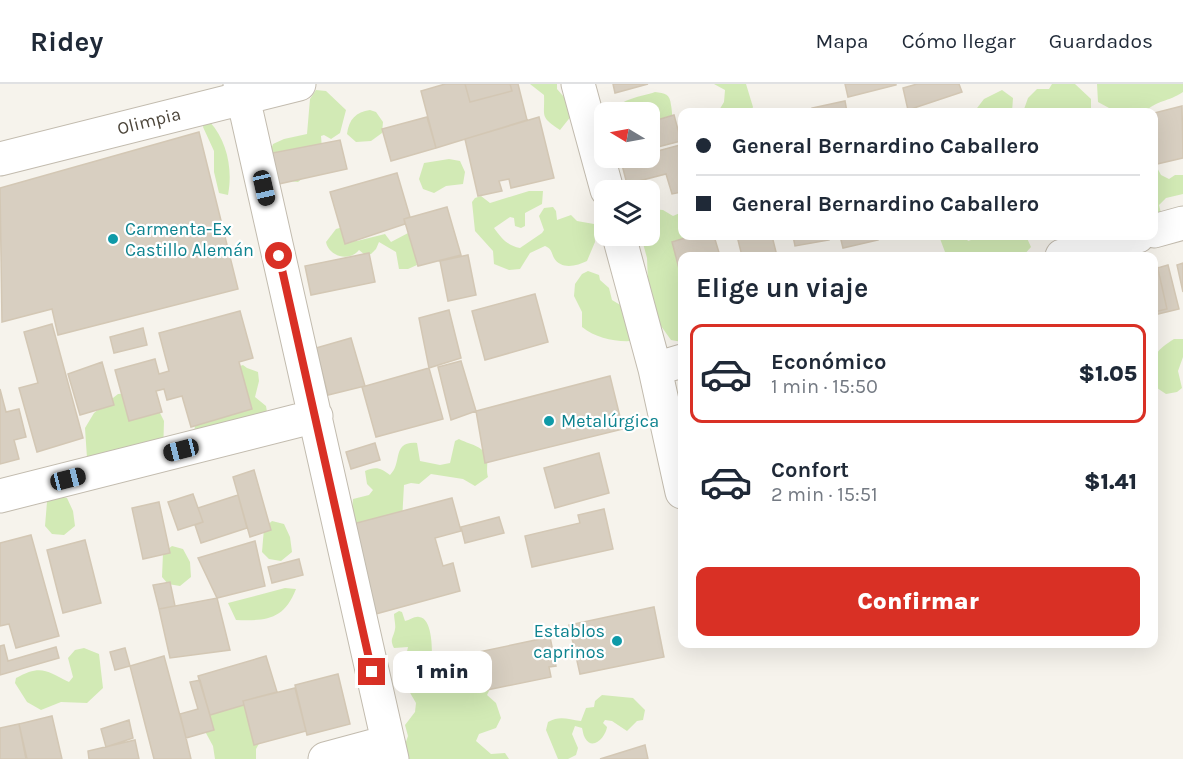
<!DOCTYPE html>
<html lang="es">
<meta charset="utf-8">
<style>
:root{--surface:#fff;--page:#f2f2f3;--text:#1f2937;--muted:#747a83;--line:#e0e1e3;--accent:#d93025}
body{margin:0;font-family:Karla,sans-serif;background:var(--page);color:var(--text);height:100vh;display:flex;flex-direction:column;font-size:22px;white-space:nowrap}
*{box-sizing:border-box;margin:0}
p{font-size:20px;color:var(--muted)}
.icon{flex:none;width:33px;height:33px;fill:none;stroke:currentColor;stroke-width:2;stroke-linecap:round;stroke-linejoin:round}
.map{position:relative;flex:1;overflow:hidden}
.sheet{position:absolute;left:678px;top:168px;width:480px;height:396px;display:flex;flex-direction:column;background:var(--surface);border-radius:12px;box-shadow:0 6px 24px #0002}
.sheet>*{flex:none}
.hud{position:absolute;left:678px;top:24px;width:480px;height:132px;border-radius:12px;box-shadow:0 6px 24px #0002;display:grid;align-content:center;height:132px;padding:0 18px;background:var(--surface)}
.needle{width:39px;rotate:280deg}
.tools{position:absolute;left:594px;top:18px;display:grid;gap:12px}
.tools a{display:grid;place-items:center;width:66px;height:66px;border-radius:12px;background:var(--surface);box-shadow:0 6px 24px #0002;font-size:30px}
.end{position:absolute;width:27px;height:27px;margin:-14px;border:8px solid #d93025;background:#fff;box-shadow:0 0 0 3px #fff}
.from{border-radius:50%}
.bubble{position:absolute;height:42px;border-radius:12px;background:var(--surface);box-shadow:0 6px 24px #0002;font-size:20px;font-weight:800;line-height:42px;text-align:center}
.car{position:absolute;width:18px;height:36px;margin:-18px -9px;border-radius:8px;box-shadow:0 0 4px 2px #0007;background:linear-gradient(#222 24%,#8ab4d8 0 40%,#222 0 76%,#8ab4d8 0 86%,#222 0)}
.hud b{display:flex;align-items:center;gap:21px;height:57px;font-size:22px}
.hud b+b{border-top:2px solid var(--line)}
.hud i{width:15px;height:15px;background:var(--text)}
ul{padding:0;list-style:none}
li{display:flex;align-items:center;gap:18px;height:99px;margin:0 12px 9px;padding:0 6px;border:3px solid transparent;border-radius:12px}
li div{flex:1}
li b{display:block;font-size:22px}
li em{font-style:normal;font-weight:800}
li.on{border-color:var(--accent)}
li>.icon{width:54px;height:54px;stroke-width:1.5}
h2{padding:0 18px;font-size:27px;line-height:72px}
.primary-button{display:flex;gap:12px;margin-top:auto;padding:12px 18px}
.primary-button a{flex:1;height:69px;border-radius:12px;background:var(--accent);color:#fff;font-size:24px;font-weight:800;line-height:69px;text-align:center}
header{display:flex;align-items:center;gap:36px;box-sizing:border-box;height:84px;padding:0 30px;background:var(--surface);border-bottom:2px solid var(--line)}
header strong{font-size:28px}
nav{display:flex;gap:33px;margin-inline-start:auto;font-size:21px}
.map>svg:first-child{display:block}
.green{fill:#d2eab5}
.building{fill:#d8cfc1;stroke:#d3c7b4;stroke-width:1.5}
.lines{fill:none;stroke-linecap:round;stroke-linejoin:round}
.minor-casing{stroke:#c2bbae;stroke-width:35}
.minor{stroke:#fff;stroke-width:33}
.route{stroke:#d93025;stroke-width:8}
.culture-dot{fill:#0f9aa8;stroke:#fff;stroke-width:2}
.labels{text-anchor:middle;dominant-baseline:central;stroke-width:4.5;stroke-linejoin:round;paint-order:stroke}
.street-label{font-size:18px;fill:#4b4439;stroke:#fff}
.culture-label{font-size:18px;fill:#0d838f;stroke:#fff;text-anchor:start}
</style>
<header>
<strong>Ridey</strong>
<nav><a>Mapa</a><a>Cómo llegar</a><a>Guardados</a></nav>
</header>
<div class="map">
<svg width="1183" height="675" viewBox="0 0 1183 675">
<rect width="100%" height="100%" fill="#f6f3ec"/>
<path class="green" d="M530,0H557V5L570,20L572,31L560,46C539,32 545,33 544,11Z
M714,0H746L753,23L751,28H718L724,18L725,6Z
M1052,0H1075L1091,15V27L1023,28L1028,14L1037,5H1049Z
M1097,0H1183V8C1168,18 1157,16 1145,28H1139L1137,24L1130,28H1110L1109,24L1098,18Z
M316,6L326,7L346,26L340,49L331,55L324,51L321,52L323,78L298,98L288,97L268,74L273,60L284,55L307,50L310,15Z
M1002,6L1013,14L1012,28H974L984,15Z
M655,8C665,9 670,10 671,21C675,44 668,46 650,59V28H613C621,14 641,13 655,8Z
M370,26L376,28L383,38L382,49L371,57L356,58L347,50C349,35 356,28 370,26Z
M204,37L210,38C227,57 233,85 228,111L219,109L214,88V67L203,43Z
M449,75L460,77L465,88L463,100L446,102L434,109L423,105L419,95L424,79Z
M1154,78L1161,91L1169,95L1175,91H1183V110L1166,114L1159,121L1161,129L1154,149Z
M529,107H543L542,120L525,129V142L521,144L515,142L514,134L510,133L494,144C502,155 507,161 520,164L542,149L544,146L539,132L544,124L553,123L556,127L557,136L571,131L577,137L594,140L595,158L587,177C577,182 561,186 554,174C551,168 552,165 545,162L530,169L520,185L509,186L494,180L493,167L475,147L472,118L475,114L481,112L490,119Z
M650,125L663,126L673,132L682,128V152H722L720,156L695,153L679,170L682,258L671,256L656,235L648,199L647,174L641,152H650Z
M343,143L357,157L385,150L391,158L410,148L417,181L408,185H399L396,168L379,158L376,165L371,170L365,171L359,166C350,178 329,173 326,158L336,145Z
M939,152H965L968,157L983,152H1026L1031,163L1023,172H1001L987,169L986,172H950L945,168Z
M588,187L599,191L600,196L609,204L612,216L622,222L632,257C614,258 596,254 582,243V228L574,212L575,200L582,190Z
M1174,255H1183V273L1178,287L1182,304L1177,308L1166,310L1154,302C1153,275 1149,271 1174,255Z
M243,281L247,284L258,288L259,297L255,313L266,322L267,328L194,348L195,342L237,283Z
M131,309L154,317L164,337L163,371L87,374L85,344L94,329L118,310Z
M459,355C468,360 484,362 487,373C488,380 486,387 488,393L475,402L463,395L431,390L419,400L411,399L404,401L401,455L388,459L351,436L353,415L369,411L373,406L367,400L365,387C376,382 381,384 390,391C403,379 391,357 417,359L420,377L440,381L450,379L455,357Z
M55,411L67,414L73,427L75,442L64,451L52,450L45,442L47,418Z
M272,437L284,440L290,453L292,468L281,477L269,475L262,468L264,444Z
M172,462L183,465L190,478L191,493L180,502L168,500L162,493L163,469Z
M285,504L296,505C284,536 266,537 236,536L228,519Z
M399,527L402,528L405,537C410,536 415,532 419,533C432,534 432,563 432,573L437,578L454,587L457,602L462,591H466L472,596L486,599L489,607L487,611L496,619L501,634L496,644L479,650L476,657L491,670L505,669L509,675H400L408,652L405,641L415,628L416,619L409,607L410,589L404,580L408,563L394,564C389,555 394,553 395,545C396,542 394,534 394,530Z
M84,564L99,570L103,604L87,619L61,618L41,626L27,618L15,599L16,594C41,580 47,587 69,598L73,593L68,574L75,566Z
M602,611L633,614L645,626L643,636L637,637L627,647L612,637L605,636L603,639L607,643C606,652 593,668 585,654C583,651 583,647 582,644L575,642L572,650L578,664L576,671L568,675H558L546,646L548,638C561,631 568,636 581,637L586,624L594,623L595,617Z
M240,619L250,622L261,656L256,665V675H215L213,662L200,638C209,620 222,620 240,619Z"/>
<path class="building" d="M445,0H465L470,18L512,7L510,0H518L527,36L436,64L421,7Z
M465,0H510L512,7L470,18Z
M613,0H648L615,9Z
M845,0H896V1L848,13Z
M917,0H959L962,8L908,26L903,4Z
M845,17L847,28H813L812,24Z
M1182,22L1183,74L1157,80L1154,63V29Z
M674,31L681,57L650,65V38Z
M427,33L436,64L391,77L382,45Z
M539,33L554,94L511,104L509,95L499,97L502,107L478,112L465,55Z
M199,48L238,205L58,251L52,225L2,238L0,104Z
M340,56L347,85L274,101L267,70Z
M680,61L682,108L672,110L666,90L627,100L621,77L635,74H650V69Z
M397,89L410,133L404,135L405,140L345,160L330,108Z
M447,123L461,171L418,182L404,135Z
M691,152H714L720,172H682V196L672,158Z
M737,152H772L777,172H742Z
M793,152H828L829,156L795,162Z
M840,152H877L878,156L843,164Z
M369,169L375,198L311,211L305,182Z
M468,171L476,211L448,217L440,177Z
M1183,179V208L1177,181Z
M1157,181L1167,225L1154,228V182Z
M1168,181L1179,225L1154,231V185Z
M535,210L548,258L485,276L472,227Z
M449,226L461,274L429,284L419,234Z
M240,227L253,274L239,278L252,325L191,343L182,312L167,316L164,305L156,307L162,328L129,337L115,286L155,275L159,290L169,287L159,249Z
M52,240L83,354L37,368L19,304L38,299L24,248Z
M143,244L147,261L114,269L110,253Z
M351,254L365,302L328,311L316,264Z
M461,277L476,327L451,336L438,283Z
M102,278L114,321L80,331L68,290Z
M429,284L443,335L376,353L362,303Z
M610,292L623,345L485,379L476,327Z
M0,305L6,328L19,325L26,353L14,356L19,375L0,380Z
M375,359L380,376L351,385L346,368Z
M599,369L609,409L555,424L544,384Z
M254,386L271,446L250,453L233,393Z
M193,410L203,438L178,446L168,418Z
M238,411L247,444L201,459L195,441L203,438L198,424Z
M452,414L461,447L435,454L443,482L453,479L460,507L372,531L349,441Z
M159,418L170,469L143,475L132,424Z
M604,425L613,465L532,483L525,452L580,439L578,431Z
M499,433L504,449L465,459L461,443Z
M31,451L59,552L16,564L9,540L0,542V459Z
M85,456L101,519L63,529L47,466Z
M255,457L265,502L217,514L198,474Z
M299,475L303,491L272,499L268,483Z
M170,498L175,522L159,525L153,501Z
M217,514L230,566L170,574L159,525Z
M654,523L664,573L580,590L569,541Z
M550,553L556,582L549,583L551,593L477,608L469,570Z
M4,561L8,577L56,563L59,574L0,591V562Z
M125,564L130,582L115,586L110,568Z
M164,572L186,654L191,675H154L130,582Z
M266,572L277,608L243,617L244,621L210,631L198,592Z
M338,590L350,640L307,651L295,601Z
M200,596L214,646L186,654L180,630L198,625L190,598Z
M295,604L306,647L254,661L243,617Z
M52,632L62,675H27L19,640Z
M129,636L133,654L106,663L101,645Z
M19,640L26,675H0V644Z
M135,656L139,675H89L88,667Z
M645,661L648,675H600Z"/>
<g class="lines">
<g class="minor-casing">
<path id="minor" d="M240,0L392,675
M578,0L607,106
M0,75L299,0
M1154,147L1183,139
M619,152L655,285L682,408
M1062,172L1138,152
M655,285L682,277
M0,412L316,332
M325,675L388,658"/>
</g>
<use href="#minor" class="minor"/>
</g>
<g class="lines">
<path class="route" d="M279,172L372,588"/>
</g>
<g class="culture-dot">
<circle cx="113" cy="155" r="6"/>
<circle cx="549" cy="337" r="6"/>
<circle cx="617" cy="557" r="6"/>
</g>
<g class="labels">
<g class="street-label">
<text transform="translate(149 37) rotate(-14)">Olimpia</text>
</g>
<g class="culture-label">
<text x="125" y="145">Carmenta-Ex<tspan x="125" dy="21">Castillo Alemán</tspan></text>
<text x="561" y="337">Metalúrgica</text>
<text x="605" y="547" text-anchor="end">Establos<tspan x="605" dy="21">caprinos</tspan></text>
</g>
</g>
</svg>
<div class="tools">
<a><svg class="needle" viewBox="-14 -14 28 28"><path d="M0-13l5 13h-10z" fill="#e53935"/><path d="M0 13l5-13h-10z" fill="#747a83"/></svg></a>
<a><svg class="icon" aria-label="layers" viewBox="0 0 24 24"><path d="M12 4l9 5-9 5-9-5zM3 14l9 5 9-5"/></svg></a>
</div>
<i class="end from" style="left:279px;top:172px"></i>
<i class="end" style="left:372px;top:588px"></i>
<div class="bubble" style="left:393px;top:567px;width:99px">1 min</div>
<i class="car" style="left:264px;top:104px;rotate:167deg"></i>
<i class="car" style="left:181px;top:366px;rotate:256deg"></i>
<i class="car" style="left:68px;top:395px;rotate:76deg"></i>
<div class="hud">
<b><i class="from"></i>General Bernardino Caballero</b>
<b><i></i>General Bernardino Caballero</b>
</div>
<section class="sheet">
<h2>Elige un viaje</h2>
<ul>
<li class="on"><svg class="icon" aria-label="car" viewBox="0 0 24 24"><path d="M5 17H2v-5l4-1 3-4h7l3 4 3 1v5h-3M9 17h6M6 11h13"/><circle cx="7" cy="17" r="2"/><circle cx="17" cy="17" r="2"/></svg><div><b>Económico</b><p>1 min · 15:50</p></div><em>$1.05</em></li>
<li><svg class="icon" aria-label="car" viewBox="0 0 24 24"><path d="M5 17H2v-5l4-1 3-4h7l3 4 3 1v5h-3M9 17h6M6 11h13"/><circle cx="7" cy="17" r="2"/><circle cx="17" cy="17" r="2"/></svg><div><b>Confort</b><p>2 min · 15:51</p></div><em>$1.41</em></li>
</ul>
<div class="primary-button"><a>Confirmar</a></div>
</section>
</div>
